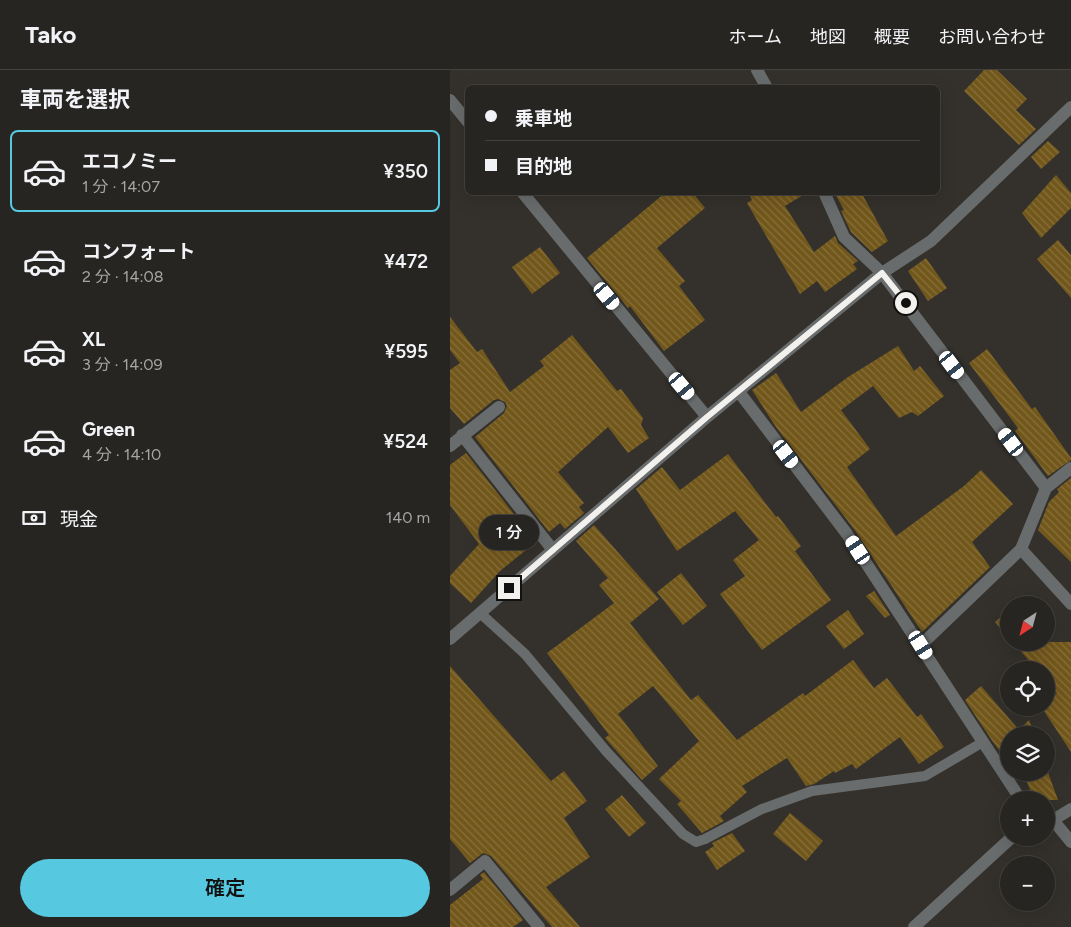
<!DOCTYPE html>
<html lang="ja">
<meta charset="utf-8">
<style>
:root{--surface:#272521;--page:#2f2d2a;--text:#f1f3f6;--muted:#a4a5a5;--line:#43423f;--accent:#56c9e1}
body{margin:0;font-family:Figtree,"Noto Sans JP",sans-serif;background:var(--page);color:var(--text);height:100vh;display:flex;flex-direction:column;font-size:19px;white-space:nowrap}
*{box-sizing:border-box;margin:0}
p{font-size:16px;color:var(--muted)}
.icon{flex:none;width:28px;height:28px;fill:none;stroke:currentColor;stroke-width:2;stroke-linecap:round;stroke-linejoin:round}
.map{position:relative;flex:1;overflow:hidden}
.sheet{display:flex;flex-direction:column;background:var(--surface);width:450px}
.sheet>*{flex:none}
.hud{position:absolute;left:15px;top:15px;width:475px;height:110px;border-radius:8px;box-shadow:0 5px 20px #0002,0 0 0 1px var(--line);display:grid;align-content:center;height:110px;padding:0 20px;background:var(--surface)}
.needle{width:32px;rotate:216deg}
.fabs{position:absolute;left:550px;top:526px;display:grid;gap:10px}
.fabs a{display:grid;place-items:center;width:55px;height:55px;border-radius:50%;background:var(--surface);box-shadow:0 5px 20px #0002,0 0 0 1px var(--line);font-size:25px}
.end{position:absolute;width:22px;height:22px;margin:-11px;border:6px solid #f3f1ed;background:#111;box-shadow:0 0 0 2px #111}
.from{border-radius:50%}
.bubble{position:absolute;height:35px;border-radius:18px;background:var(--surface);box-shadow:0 5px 20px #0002,0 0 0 1px var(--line);font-size:16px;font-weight:600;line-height:35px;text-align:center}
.car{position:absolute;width:15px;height:30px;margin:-15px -8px;border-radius:6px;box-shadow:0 0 4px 1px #0007;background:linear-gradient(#fff 24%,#345 0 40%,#fff 0 76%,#345 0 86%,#fff 0)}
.hud b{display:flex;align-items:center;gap:18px;height:48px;font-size:19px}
.hud b+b{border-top:1px solid var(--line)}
.hud i{width:12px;height:12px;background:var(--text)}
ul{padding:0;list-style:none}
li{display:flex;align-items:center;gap:15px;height:82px;margin:0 10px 8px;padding:0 10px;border:2px solid transparent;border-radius:8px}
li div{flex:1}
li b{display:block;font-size:19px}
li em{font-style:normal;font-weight:600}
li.current{border-color:var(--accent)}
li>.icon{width:45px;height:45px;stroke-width:1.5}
h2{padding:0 20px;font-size:22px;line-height:60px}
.pay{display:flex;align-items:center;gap:12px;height:55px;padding:0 20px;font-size:19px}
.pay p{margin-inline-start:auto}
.cta{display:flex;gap:10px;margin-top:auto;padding:10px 20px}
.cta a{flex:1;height:58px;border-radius:30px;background:var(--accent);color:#111;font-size:20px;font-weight:600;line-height:58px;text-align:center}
header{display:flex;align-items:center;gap:30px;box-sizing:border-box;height:70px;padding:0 25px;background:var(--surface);border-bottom:1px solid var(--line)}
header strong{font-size:24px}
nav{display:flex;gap:28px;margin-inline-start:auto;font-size:18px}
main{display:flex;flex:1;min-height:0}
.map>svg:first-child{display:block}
.building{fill:url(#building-back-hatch)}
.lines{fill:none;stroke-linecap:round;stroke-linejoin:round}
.lane{stroke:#696c6d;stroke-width:10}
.street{stroke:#696c6d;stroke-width:12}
.route{stroke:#f3f1ed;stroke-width:6}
</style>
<header>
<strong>Tako</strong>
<nav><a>ホーム</a><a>地図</a><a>概要</a><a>お問い合わせ</a></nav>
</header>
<main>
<section class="sheet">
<h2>車両を選択</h2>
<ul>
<li class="current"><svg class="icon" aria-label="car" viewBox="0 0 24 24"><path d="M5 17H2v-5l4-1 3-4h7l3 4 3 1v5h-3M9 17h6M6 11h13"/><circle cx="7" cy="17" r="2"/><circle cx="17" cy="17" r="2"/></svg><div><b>エコノミー</b><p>1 分 · 14:07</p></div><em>¥350</em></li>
<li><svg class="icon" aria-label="car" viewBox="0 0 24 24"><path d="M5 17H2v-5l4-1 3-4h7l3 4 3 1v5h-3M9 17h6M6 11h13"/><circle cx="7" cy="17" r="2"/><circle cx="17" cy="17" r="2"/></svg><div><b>コンフォート</b><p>2 分 · 14:08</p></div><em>¥472</em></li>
<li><svg class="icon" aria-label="car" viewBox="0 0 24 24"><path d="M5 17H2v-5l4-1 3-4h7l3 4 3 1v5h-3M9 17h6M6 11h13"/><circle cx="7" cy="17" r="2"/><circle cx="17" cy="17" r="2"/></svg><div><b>XL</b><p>3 分 · 14:09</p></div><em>¥595</em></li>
<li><svg class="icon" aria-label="car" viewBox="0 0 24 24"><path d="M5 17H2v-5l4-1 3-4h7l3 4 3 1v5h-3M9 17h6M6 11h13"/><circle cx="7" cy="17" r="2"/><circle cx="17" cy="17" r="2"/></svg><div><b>Green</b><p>4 分 · 14:10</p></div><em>¥524</em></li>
</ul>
<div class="pay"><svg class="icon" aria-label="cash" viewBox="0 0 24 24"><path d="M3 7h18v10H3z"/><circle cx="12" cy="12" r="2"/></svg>現金<p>140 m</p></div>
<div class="cta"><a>確定</a></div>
</section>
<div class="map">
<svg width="621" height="857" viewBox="0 0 621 857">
<defs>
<pattern id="building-back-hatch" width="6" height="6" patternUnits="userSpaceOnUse" patternTransform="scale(1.25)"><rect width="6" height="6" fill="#72571b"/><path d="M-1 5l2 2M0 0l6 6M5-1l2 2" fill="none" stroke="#87703c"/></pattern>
</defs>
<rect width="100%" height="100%" fill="#34312c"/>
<path class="building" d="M534,0H547L577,29L566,40L586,59L569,75L514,21Z
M598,71L610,82L591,99L581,87Z
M606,105L621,123V138L591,168L572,143Z
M216,122H242L255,138L207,178L235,211L229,216L255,250L214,281L180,236L178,238L137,188Z
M298,122H358L335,136L364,182L385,166L388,173L408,191L403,194L407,199L375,222L367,211L350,224L297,133L302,130Z
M384,122H411L438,171L422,182L401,162L391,141L394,140Z
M608,170L621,185V228L587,189Z
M90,177L110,203L82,224L62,197Z
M476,188L497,218L478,231L458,201Z
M0,247L27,282L32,279L60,322L94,296L90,291L122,265L167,321L171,319L193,348L191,355L199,368L178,383L158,357L108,402L134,433L129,437L134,443L115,459L110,453L99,462L25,367L54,343L57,336L55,332L48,329L44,330L14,354L0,338V300L10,293L0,280Z
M448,276L464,301L470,296L494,326L468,346L462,342L449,348L423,316L391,340L420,379L397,397L446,466L514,416L531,400L563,434L522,472L540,497L472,562L404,459L326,357L302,320L326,303L351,342L398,307Z
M537,279L582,339L585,337L621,388V390L598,406L565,361L568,358L519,293Z
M16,383L86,472L50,501L21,533L0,513V506L29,474L0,435V395Z
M278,384L326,447L328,446L351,476L345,481L381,530L312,580L270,524L295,506L283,490L309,470L285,441L227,481L186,419L212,397L230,420Z
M621,408V492L588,460L599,432L609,422L607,419Z
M144,455L209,529L180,553L241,630L248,625L287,670L353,623L355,626L403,590L424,618L437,608L467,647L471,644L494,677L469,694L450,667L406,699L402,694L385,703L384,701L364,714L356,716L337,688L292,716L297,722L270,746L274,751L252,763L227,734L231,731L209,709L249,671L203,616L168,644L208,696L192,710L155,668L159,665L97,583L164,533L149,515L158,508L126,471Z
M231,503L257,536L233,555L207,522Z
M424,521L440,545L435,548L416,526Z
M398,540L414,564L394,579L376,556Z
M559,540V568L545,552Z
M563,572H621V682L592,638H596V634L607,623L596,611V600H587Z
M0,596L101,711L114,701L137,731L114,748L140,787L96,817L130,857H102L41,786L33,783L20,793L0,769Z
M531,616L569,660L579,650L585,665H559V692L543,672L515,630Z
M596,697L608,730H584L577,712L568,702H596Z
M172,725L196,753L179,767L155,739Z
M340,743L373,771L356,791L323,764Z
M282,763L295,781L267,800L255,782L264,776L262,773Z
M34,802L73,850L63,857H0V835L33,809L30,805Z"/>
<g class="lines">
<path class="lane" d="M30,543L75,584L156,681L233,764L246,772L255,769L312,739L362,721L475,706L533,672"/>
<path class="street" d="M307,0L317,18
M0,30L18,52
M72,122L257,347
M374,122L394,167L432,203L596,418L571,479L621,534
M289,322L397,464L571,730
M12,365L103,480
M0,376L49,337
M596,418L621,398
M0,569L257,347L432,203L481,171L621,37
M471,575L571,479
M596,749L603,750L621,739
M603,750L621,772
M0,820L35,791L89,857
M464,857L561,768"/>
</g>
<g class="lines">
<path class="route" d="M59,518L257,347L432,203L456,233"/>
</g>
</svg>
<div class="fabs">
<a><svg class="needle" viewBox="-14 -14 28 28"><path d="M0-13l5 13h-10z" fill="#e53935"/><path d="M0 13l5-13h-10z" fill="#a4a5a5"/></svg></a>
<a><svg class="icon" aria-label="locate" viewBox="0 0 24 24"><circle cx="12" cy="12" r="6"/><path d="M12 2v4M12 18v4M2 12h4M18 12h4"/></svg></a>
<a><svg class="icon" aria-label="layers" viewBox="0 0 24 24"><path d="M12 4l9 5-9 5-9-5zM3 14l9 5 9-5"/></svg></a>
<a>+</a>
<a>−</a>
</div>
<i class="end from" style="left:456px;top:233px"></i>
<i class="end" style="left:59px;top:518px"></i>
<div class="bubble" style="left:29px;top:445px;width:60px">1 分</div>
<i class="car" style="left:157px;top:226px;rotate:140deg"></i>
<i class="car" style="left:502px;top:295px;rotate:143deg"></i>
<i class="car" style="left:232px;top:316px;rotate:140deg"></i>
<i class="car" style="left:561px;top:372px;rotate:323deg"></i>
<i class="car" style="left:336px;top:384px;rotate:143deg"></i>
<i class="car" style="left:408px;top:480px;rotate:327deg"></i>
<i class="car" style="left:471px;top:575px;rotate:148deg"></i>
<div class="hud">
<b><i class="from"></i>乗車地</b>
<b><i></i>目的地</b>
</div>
</div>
</main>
